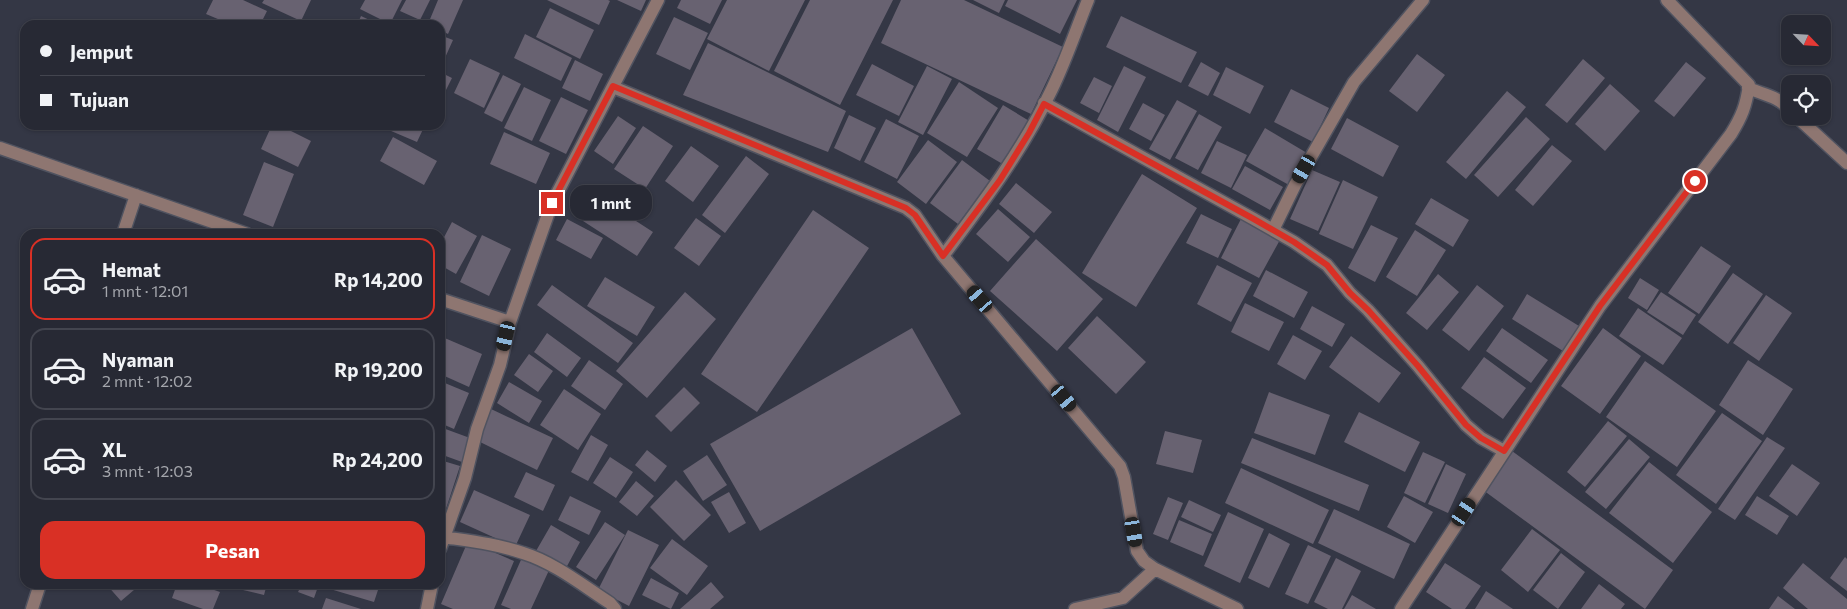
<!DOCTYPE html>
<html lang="id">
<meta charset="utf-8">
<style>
:root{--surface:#272934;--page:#333540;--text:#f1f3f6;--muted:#a4a6ac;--line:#43454f;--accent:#d93025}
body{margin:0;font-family:Commissioner,sans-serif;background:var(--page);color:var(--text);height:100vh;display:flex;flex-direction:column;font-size:19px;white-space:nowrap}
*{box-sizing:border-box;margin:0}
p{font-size:16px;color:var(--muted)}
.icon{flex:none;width:28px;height:28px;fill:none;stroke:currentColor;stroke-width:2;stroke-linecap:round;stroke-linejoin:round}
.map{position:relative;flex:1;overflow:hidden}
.sheet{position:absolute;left:20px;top:229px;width:425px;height:360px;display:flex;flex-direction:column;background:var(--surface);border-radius:15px;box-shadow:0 1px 4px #0004,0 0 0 1px var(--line)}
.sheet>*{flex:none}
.hud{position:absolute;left:20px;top:20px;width:425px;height:110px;border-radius:15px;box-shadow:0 1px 4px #0004,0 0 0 1px var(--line);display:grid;align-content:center;height:110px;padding:0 20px;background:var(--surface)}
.needle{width:32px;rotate:115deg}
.buttons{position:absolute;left:1781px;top:15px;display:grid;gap:10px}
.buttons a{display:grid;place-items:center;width:50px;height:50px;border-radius:10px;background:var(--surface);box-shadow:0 1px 4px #0004,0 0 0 1px var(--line);font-size:25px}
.end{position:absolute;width:22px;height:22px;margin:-11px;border:6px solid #d93025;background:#fff;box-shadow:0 0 0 2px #fff}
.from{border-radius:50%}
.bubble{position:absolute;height:35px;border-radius:15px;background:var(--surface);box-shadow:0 1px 4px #0004,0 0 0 1px var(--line);font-size:16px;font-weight:700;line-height:35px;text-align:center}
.car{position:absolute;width:15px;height:30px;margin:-15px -8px;border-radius:6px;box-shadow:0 0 4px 1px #0007;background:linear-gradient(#222 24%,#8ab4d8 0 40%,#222 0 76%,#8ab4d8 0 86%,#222 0)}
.hud b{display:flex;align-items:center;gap:18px;height:48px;font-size:19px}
.hud b+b{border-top:1px solid var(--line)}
.hud i{width:12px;height:12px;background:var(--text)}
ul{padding:9px 0 0;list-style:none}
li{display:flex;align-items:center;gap:15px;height:82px;margin:0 10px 8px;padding:0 10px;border:2px solid var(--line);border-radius:15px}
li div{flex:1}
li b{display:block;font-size:19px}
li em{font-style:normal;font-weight:700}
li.on{border-color:var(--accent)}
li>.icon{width:45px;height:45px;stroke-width:1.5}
.button{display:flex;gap:10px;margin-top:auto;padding:10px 20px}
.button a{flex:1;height:58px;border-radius:15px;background:var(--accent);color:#fff;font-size:20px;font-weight:700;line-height:58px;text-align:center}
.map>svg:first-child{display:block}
.building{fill:#686271}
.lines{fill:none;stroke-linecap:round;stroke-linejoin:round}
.minor-casing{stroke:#505360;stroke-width:15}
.minor{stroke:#8e7671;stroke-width:12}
.route{stroke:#d93025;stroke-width:6}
</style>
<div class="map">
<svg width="1847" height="609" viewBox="0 0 1847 609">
<rect width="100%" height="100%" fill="#343745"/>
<path class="building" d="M213,0H243L267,11L260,25H232L206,14Z
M264,0H311L301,21L262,3Z
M365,0H402L390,24L360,9Z
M406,0H430L420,20L400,11Z
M438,0H463L448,34L440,30V25L428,24Z
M547,0H608L610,1L599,25Z
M617,0H646L641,11Z
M681,0H722L710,24L677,8Z
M727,0H805L769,71L707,39Z
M810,0H893L840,105L774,71Z
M901,0H964L1063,47L1031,114L881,43Z
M973,0H1005L999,13Z
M1008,0H1077L1060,34L1005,6Z
M550,8L594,30L580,59L536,37Z
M361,16L380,25H357Z
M1121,16L1197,52L1181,83L1106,47Z
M674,17L708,33L690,70L656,54Z
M525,34L572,58L561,81L514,58Z
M440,35L453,40L440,69Z
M708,43L846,111L828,152L683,95Z
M1417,54L1445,75L1417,112L1389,91Z
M470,59L500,73L484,108L454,93Z
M1583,59L1605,78L1567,123L1545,105Z
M575,60L603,74L590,101L562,88Z
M1201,62L1220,73L1208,96L1188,86Z
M1686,62L1706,78L1674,117L1654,101Z
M872,64L914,86L899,116L856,95Z
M927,66L952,79L923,135L898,122Z
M1124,66L1146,77L1118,132L1097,120Z
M1226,67L1264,86L1250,114L1213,95Z
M440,72L452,78L440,102Z
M503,75L521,84L502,122L484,113Z
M1094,77L1112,86L1099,113L1080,103Z
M959,82L998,108L967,157L927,133Z
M1610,84L1640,111L1605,151L1575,124Z
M524,87L551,100L532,141L504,128Z
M1291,89L1329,108L1313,142L1274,122Z
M1507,91L1526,107L1466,179L1446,162Z
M561,97L588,110L566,154L539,141Z
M1177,100L1197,111L1170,160L1149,149Z
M1143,103L1165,115L1151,141L1129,129Z
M1003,105L1031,122L1006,166L977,149Z
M1199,114L1222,127L1198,170L1175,158Z
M849,115L876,128L860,161L834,148Z
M618,116L636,128L613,164L594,151Z
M1526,117L1550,139L1498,197L1474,175Z
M1347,118L1399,146L1383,177L1331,149Z
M886,119L919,136L897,179L864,162Z
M272,125H279L311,141L298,167L261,149Z
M377,125H425L417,142Z
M643,126L673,146L645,189L614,169Z
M1265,128L1307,153L1289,185L1246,161Z
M504,132L550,153L536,184L490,164Z
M393,137L437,161L424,185L380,161Z
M928,140L957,162L926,204L897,182Z
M1217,141L1247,155L1231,188L1201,173Z
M1552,145L1572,161L1533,206L1515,190Z
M691,146L719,166L693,202L665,181Z
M746,156L769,174L725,233L702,215Z
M962,160L990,181L958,224L930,203Z
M264,162L294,174L273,227L243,215Z
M1245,166L1283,187L1270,210L1232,189Z
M1312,170L1340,182L1318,231L1290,219Z
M1142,174L1197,208L1136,307L1082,273Z
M1343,180L1378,197L1353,249L1319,234Z
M1016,183L1052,212L1034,233L999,204Z
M599,197L653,232L637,256L583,221Z
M1431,198L1469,220L1453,247L1415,224Z
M998,209L1030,237L1008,262L976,234Z
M813,210L869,248L757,412L701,374Z
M1201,214L1232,229L1218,258L1186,243Z
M1242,217L1281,238L1259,278L1221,258Z
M696,218L721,236L699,266L674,248Z
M567,219L603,238L591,259L556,240Z
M452,222L477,236L456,274L440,265V245Z
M1371,225L1398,238L1375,282L1348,268Z
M1415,230L1446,250L1417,296L1386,277Z
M482,235L511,249L489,296L460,282Z
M1036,239L1103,299L1057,351L990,291Z
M1701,246L1731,266L1699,314L1668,293Z
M1217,265L1252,283L1231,322L1197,304Z
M1266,270L1308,292L1294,318L1253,296Z
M1733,273L1763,294L1728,344L1698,322Z
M1438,274L1459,292L1427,330L1406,313Z
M605,277L655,307L637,336L587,306Z
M1640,278L1659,290L1647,310L1628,298Z
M552,285L633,343L618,363L537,305Z
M1477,285L1504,306L1469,351L1442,330Z
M685,292L716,319L647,398L616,371Z
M1661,292L1696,315L1683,335L1647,312Z
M1527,294L1579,326L1563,351L1512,319Z
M1766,295L1792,313L1759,361L1733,343Z
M1245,303L1284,322L1269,351L1231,332Z
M1312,306L1345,324L1332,347L1300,329Z
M1638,308L1682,338L1663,365L1619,336Z
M1097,316L1146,362L1116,394L1068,348Z
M912,328L961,414L760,531L710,444Z
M1502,328L1548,360L1531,383L1486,351Z
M1603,328L1641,356L1600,414L1561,386Z
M547,333L581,358L567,377L534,352Z
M1293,335L1322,351L1305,380L1277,364Z
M440,336L482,354L469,387L440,374Z
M1351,336L1401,373L1379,403L1329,367Z
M529,354L553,371L538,392L514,375Z
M1484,357L1526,388L1503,419L1461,388Z
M589,360L623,384L605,410L571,386Z
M1748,360L1793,389L1763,435L1719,405Z
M1645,361L1716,411L1677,467L1606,417Z
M440,381L469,393L454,429L440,423Z
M509,382L542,401L529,423L497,403Z
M684,387L700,403L671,432L655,416Z
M564,389L601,414L578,450L540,425Z
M1269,392L1330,415L1315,455L1254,433Z
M491,409L553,438L537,470L476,440Z
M1359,412L1420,442L1405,472L1344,442Z
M1722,413L1762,441L1716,504L1676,475Z
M1608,421L1627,436L1585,487L1567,472Z
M440,427L470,438L462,462L440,454Z
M1165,431L1202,440L1193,473L1156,464Z
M591,435L608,445L588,481L571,472Z
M1767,437L1785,448L1735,520L1718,509Z
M1252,438L1369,485L1359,511L1241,463Z
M1629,439L1650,457L1606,509L1585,492Z
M647,450L667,466L655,482L635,465Z
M1512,451L1673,570L1645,609L1483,490Z
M1423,452L1445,462L1425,503L1404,493Z
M707,455L727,485L703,501L683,471Z
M610,457L633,472L616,498L593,483Z
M440,460L460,466L445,512L440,511Z
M1649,462L1712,512L1673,563L1609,513Z
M1446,464L1466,474L1448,513L1428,504Z
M1792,464L1820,483L1797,516L1769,496Z
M1241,468L1329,510L1313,544L1225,503Z
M526,472L555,485L543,511L514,497Z
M676,480L711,515L684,541L650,507Z
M636,481L654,496L637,516L619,502Z
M474,490L530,515L515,547L460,522Z
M729,492L746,523L729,533L711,502Z
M570,496L601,511L589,535L558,520Z
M1404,496L1433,512L1415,543L1387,527Z
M1757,496L1789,516L1777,535L1745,515Z
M1168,497L1183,503L1168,540L1153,534Z
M1189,500L1221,515L1213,532L1181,517Z
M1334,509L1410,544L1394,579L1318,543Z
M1228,512L1264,529L1240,583L1204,566Z
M1179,520L1212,534L1203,556L1170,542Z
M605,522L625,535L596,580L576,567Z
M551,525L580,542L566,568L536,551Z
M1532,529L1560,550L1528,592L1501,570Z
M628,530L659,545L629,606L598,590Z
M1269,533L1290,544L1269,588L1248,578Z
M672,539L708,566L687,595L650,568Z
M468,541L514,561L494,609H453L441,604Z
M1308,545L1331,556L1308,604L1285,594Z
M524,553L551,566L531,609H511L501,605Z
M1561,553L1585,572L1558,609L1533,590Z
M1845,557L1847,559V591L1830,578Z
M1336,558L1361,571L1342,609H1328L1314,602Z
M1445,563L1481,586L1465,609H1452L1426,592Z
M1803,563L1847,599V609H1808L1783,588Z
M651,578L679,593L671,609L642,595Z
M711,582L724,597L710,609H680Z
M106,584H141L121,601Z
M177,584H197L220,592L213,609H203L172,598Z
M244,584H267L264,595L243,590Z
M302,584H319L314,598L298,592Z
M331,584H380L374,602L330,589Z
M1599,584L1625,604L1621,609H1581Z
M1486,591L1513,609H1475Z
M1352,595L1376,609H1344Z
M1778,596L1795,609H1769Z
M326,598L361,609H322Z"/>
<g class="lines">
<g class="minor-casing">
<path id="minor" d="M613,87L906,208L915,215L943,256L1120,466L1124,477L1137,551L1144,561L1155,569L1237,609
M1748,88C1764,95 1778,96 1790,110
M1044,103L1252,218L1294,242L1327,265L1350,293L1368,310L1418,366L1466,425L1481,438L1504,451
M1796,116L1847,163
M0,148L247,234
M1273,230L1295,185L1354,82L1423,0
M123,234L136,195
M943,256C983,203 1023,150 1052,89C1066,60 1076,30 1088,0
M440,299L510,322
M443,537C470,541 497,544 523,553C555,563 582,585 610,603L615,609
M440,549L465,478L477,429L500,365L510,322L552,203L658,0
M32,609L40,584
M427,609L432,584
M1075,609L1123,598L1155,569
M1401,609L1600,306L1731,134C1742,116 1746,106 1749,85L1667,0"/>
</g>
<use href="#minor" class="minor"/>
</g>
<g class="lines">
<path class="route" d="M552,203L613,86L906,208L915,215L943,256L1000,180L1029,133L1044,104L1252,218L1294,242L1327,265L1350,293L1368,310L1418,366L1466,425L1481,438L1504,451L1600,306L1695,181"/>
</g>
</svg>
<div class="buttons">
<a><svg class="needle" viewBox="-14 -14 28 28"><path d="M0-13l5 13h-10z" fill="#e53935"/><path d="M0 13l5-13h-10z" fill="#a4a6ac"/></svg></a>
<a><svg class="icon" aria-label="locate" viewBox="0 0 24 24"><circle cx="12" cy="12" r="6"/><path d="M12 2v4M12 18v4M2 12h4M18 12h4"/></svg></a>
</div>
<i class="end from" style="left:1695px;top:181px"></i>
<i class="end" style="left:552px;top:203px"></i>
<div class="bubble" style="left:570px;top:185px;width:82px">1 mnt</div>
<i class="car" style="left:1304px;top:169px;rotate:210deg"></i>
<i class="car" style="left:980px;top:299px;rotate:319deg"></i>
<i class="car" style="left:506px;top:336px;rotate:193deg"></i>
<i class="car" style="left:1064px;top:398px;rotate:140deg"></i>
<i class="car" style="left:1464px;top:512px;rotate:34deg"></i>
<i class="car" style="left:1134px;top:532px;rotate:170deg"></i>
<div class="hud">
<b><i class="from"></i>Jemput</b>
<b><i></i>Tujuan</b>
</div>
<section class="sheet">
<ul>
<li class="on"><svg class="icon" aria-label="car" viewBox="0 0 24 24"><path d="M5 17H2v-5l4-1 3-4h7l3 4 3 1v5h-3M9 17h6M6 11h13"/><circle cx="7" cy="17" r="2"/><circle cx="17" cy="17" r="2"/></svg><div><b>Hemat</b><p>1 mnt · 12:01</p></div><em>Rp 14,200</em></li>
<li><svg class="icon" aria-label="car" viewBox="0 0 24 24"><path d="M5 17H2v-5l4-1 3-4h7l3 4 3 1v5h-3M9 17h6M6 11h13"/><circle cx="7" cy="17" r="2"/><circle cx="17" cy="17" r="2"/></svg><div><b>Nyaman</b><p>2 mnt · 12:02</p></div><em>Rp 19,200</em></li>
<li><svg class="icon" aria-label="car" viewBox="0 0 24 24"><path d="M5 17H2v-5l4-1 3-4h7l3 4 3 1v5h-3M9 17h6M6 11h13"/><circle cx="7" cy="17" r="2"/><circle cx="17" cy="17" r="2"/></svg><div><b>XL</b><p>3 mnt · 12:03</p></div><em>Rp 24,200</em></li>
</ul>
<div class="button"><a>Pesan</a></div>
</section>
</div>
